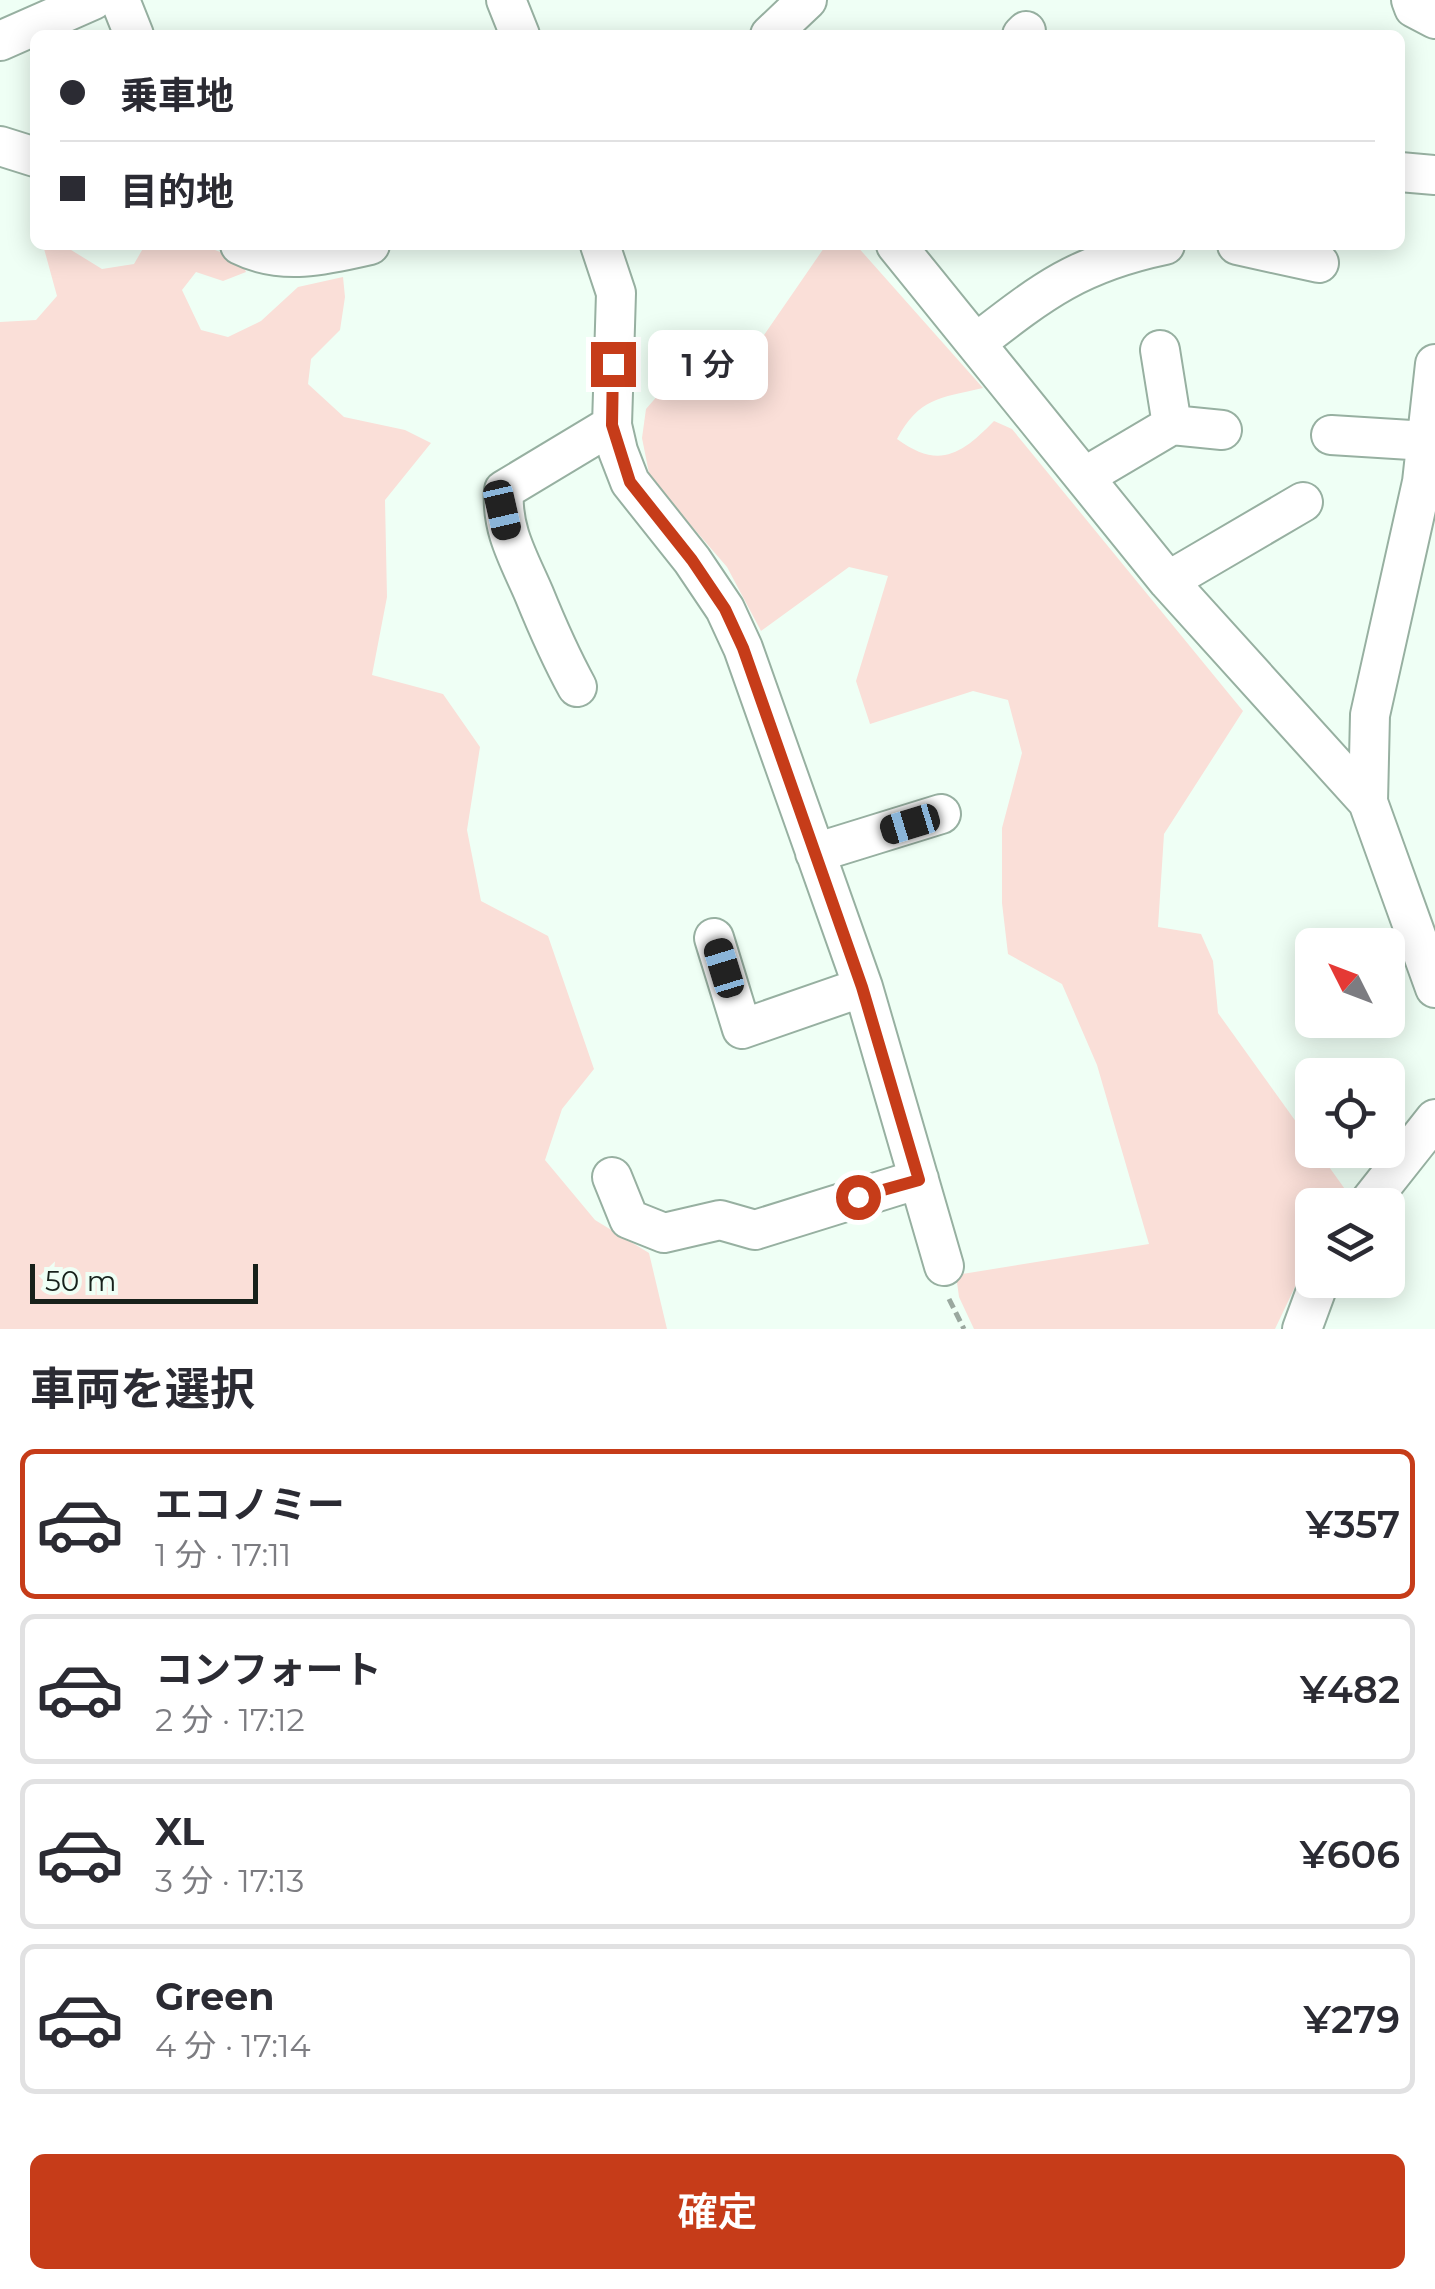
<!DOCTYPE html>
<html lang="ja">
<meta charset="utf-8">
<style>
:root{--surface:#fff;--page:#f7f7f7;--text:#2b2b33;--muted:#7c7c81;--line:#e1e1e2;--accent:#c63c19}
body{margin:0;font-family:Montserrat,"Noto Sans JP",sans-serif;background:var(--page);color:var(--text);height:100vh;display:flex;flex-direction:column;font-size:38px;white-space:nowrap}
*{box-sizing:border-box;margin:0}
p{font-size:32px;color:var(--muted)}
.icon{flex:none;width:55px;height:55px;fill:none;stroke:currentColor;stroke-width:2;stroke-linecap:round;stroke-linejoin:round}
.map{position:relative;height:1329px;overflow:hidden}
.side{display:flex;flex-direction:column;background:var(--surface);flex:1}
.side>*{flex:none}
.top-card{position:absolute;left:30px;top:30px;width:1375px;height:220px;border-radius:15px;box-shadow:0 5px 25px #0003;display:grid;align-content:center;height:220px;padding:0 30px;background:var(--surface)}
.needle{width:65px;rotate:312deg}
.tools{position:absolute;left:1295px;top:928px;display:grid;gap:20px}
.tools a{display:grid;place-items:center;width:110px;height:110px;border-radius:15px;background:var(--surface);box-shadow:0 5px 25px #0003;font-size:50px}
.scale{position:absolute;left:30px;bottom:25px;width:228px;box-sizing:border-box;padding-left:10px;border:5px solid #17211b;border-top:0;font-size:28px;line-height:35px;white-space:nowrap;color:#17211b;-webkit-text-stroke:8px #effff5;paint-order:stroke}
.end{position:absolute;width:45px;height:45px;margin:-22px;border:12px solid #c63c19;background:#fff;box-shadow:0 0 0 5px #fff}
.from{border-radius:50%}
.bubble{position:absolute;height:70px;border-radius:15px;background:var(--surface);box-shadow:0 5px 25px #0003;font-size:32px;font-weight:600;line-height:70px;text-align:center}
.car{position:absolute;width:30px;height:60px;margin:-30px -15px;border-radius:12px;box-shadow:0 0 8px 2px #0007;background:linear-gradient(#222 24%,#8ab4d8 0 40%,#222 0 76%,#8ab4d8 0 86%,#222 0)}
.top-card b{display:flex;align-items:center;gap:35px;height:95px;font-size:38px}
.top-card b+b{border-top:2px solid var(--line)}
.top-card i{width:25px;height:25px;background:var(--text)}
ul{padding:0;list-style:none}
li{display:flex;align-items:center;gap:30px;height:150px;margin:0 20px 15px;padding:0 10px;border:5px solid var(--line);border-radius:15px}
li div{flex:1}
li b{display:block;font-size:38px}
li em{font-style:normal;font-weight:600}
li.on{border-color:var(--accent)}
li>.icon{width:90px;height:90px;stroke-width:1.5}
h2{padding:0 30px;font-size:45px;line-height:120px}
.button{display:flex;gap:20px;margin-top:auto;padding:20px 30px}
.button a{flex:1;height:115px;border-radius:15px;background:var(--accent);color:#fff;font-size:40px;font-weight:600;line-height:115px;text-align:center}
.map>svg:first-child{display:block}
.green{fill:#fadfd8}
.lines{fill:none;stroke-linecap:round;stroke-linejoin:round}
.minor-casing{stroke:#97b0a1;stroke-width:42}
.path{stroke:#9aa89f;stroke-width:5;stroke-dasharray:10 5;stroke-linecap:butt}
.minor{stroke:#fff;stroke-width:38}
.route{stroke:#c63c19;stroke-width:12}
</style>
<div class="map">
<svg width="1435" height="1329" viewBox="0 0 1435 1329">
<rect width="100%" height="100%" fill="#effff5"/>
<path class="green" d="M43,245H63L102,269L134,264L145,245H202L241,260L246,272L223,281L196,272L182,290L201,330L228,337L261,321L298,287L343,277L345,297L340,330L311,359L308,384L344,417L405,430L431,443L385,500L387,597L372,675L443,694L480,747L467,830L481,901L548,936L594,1069L562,1109L545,1160L595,1220L649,1253L667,1329H0V322L36,320L57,296Z
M826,245H856L983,388C939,398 919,398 897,439C939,470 962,454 994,421L1012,429L1243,711L1164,834L1158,927L1201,934L1213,961L1218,1013L1312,1144V1150H1317L1347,1192L1339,1205H1312V1251L1275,1329H974L959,1297L956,1275L1149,1244L1097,1065L1062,984L1008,954L1002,903V828L1022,753L1008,700L973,691L870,724L856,681L888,576L849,567L761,631L727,567L650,478L642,438L646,409L672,379L697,359L717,352L742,354L760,341Z"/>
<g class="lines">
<g class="minor-casing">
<path id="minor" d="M120,0L134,35
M506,0L520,35
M1411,0L1414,8L1435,19
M770,35L807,0
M1022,35L1026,31
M0,41L93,0
M0,146L35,157
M1400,172L1435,175
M240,245C282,266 327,255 370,245
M600,245L616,293L612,425L618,451L630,482L692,560L725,609L743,648L863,987L944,1266
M896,245L1168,581L1368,802
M1237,245L1319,263
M976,343C1043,291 1079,263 1165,245
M1435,364L1422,482L1370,715L1368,802L1435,988
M1172,425L1222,430
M1331,435L1427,441
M1084,477L1172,425L1160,350
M1168,581L1303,502
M577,687C560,656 547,626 534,594C519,559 501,530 504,490L612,425
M815,853L941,814
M714,938L742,1029L863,987
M612,1177L629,1219L664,1233L720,1220L755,1230L919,1179
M1367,1205L1435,1119
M1302,1329L1320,1280"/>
</g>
<path class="path" d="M949,1299L964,1329"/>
<use href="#minor" class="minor"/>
</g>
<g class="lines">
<path class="route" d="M613,364L612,425L630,482L692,560L725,609L743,648L862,987L919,1180L858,1197"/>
</g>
</svg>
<div class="tools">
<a><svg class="needle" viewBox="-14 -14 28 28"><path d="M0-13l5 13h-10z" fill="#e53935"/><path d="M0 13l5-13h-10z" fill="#7c7c81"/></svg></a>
<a><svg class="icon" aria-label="locate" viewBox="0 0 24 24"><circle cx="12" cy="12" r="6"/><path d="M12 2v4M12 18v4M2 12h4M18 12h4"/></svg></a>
<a><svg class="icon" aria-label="layers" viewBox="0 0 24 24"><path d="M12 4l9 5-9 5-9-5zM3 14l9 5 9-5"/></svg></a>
</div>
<div class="scale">50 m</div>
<i class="end from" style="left:858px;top:1197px"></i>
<i class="end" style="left:613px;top:364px"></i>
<div class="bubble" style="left:648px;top:330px;width:120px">1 分</div>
<i class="car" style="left:502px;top:510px;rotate:167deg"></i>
<i class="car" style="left:910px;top:824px;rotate:253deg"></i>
<i class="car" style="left:724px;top:968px;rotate:343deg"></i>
<div class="top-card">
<b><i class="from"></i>乗車地</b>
<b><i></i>目的地</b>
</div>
</div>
<section class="side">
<h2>車両を選択</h2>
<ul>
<li class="on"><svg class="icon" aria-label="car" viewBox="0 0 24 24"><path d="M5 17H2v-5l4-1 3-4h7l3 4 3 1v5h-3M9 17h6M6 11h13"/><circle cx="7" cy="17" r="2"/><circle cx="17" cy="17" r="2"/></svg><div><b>エコノミー</b><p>1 分 · 17:11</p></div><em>¥357</em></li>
<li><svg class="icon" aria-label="car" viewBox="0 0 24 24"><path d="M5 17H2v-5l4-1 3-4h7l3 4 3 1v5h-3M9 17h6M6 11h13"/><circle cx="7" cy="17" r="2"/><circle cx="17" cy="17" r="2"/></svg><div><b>コンフォート</b><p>2 分 · 17:12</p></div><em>¥482</em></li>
<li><svg class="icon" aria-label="car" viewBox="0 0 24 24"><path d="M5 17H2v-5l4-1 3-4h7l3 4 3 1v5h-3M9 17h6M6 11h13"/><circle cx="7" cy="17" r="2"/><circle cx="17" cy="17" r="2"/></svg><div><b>XL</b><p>3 分 · 17:13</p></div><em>¥606</em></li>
<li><svg class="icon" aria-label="car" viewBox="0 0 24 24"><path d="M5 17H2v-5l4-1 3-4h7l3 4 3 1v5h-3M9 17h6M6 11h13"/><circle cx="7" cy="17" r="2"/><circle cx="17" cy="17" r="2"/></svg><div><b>Green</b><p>4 分 · 17:14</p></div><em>¥279</em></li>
</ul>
<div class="button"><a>確定</a></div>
</section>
